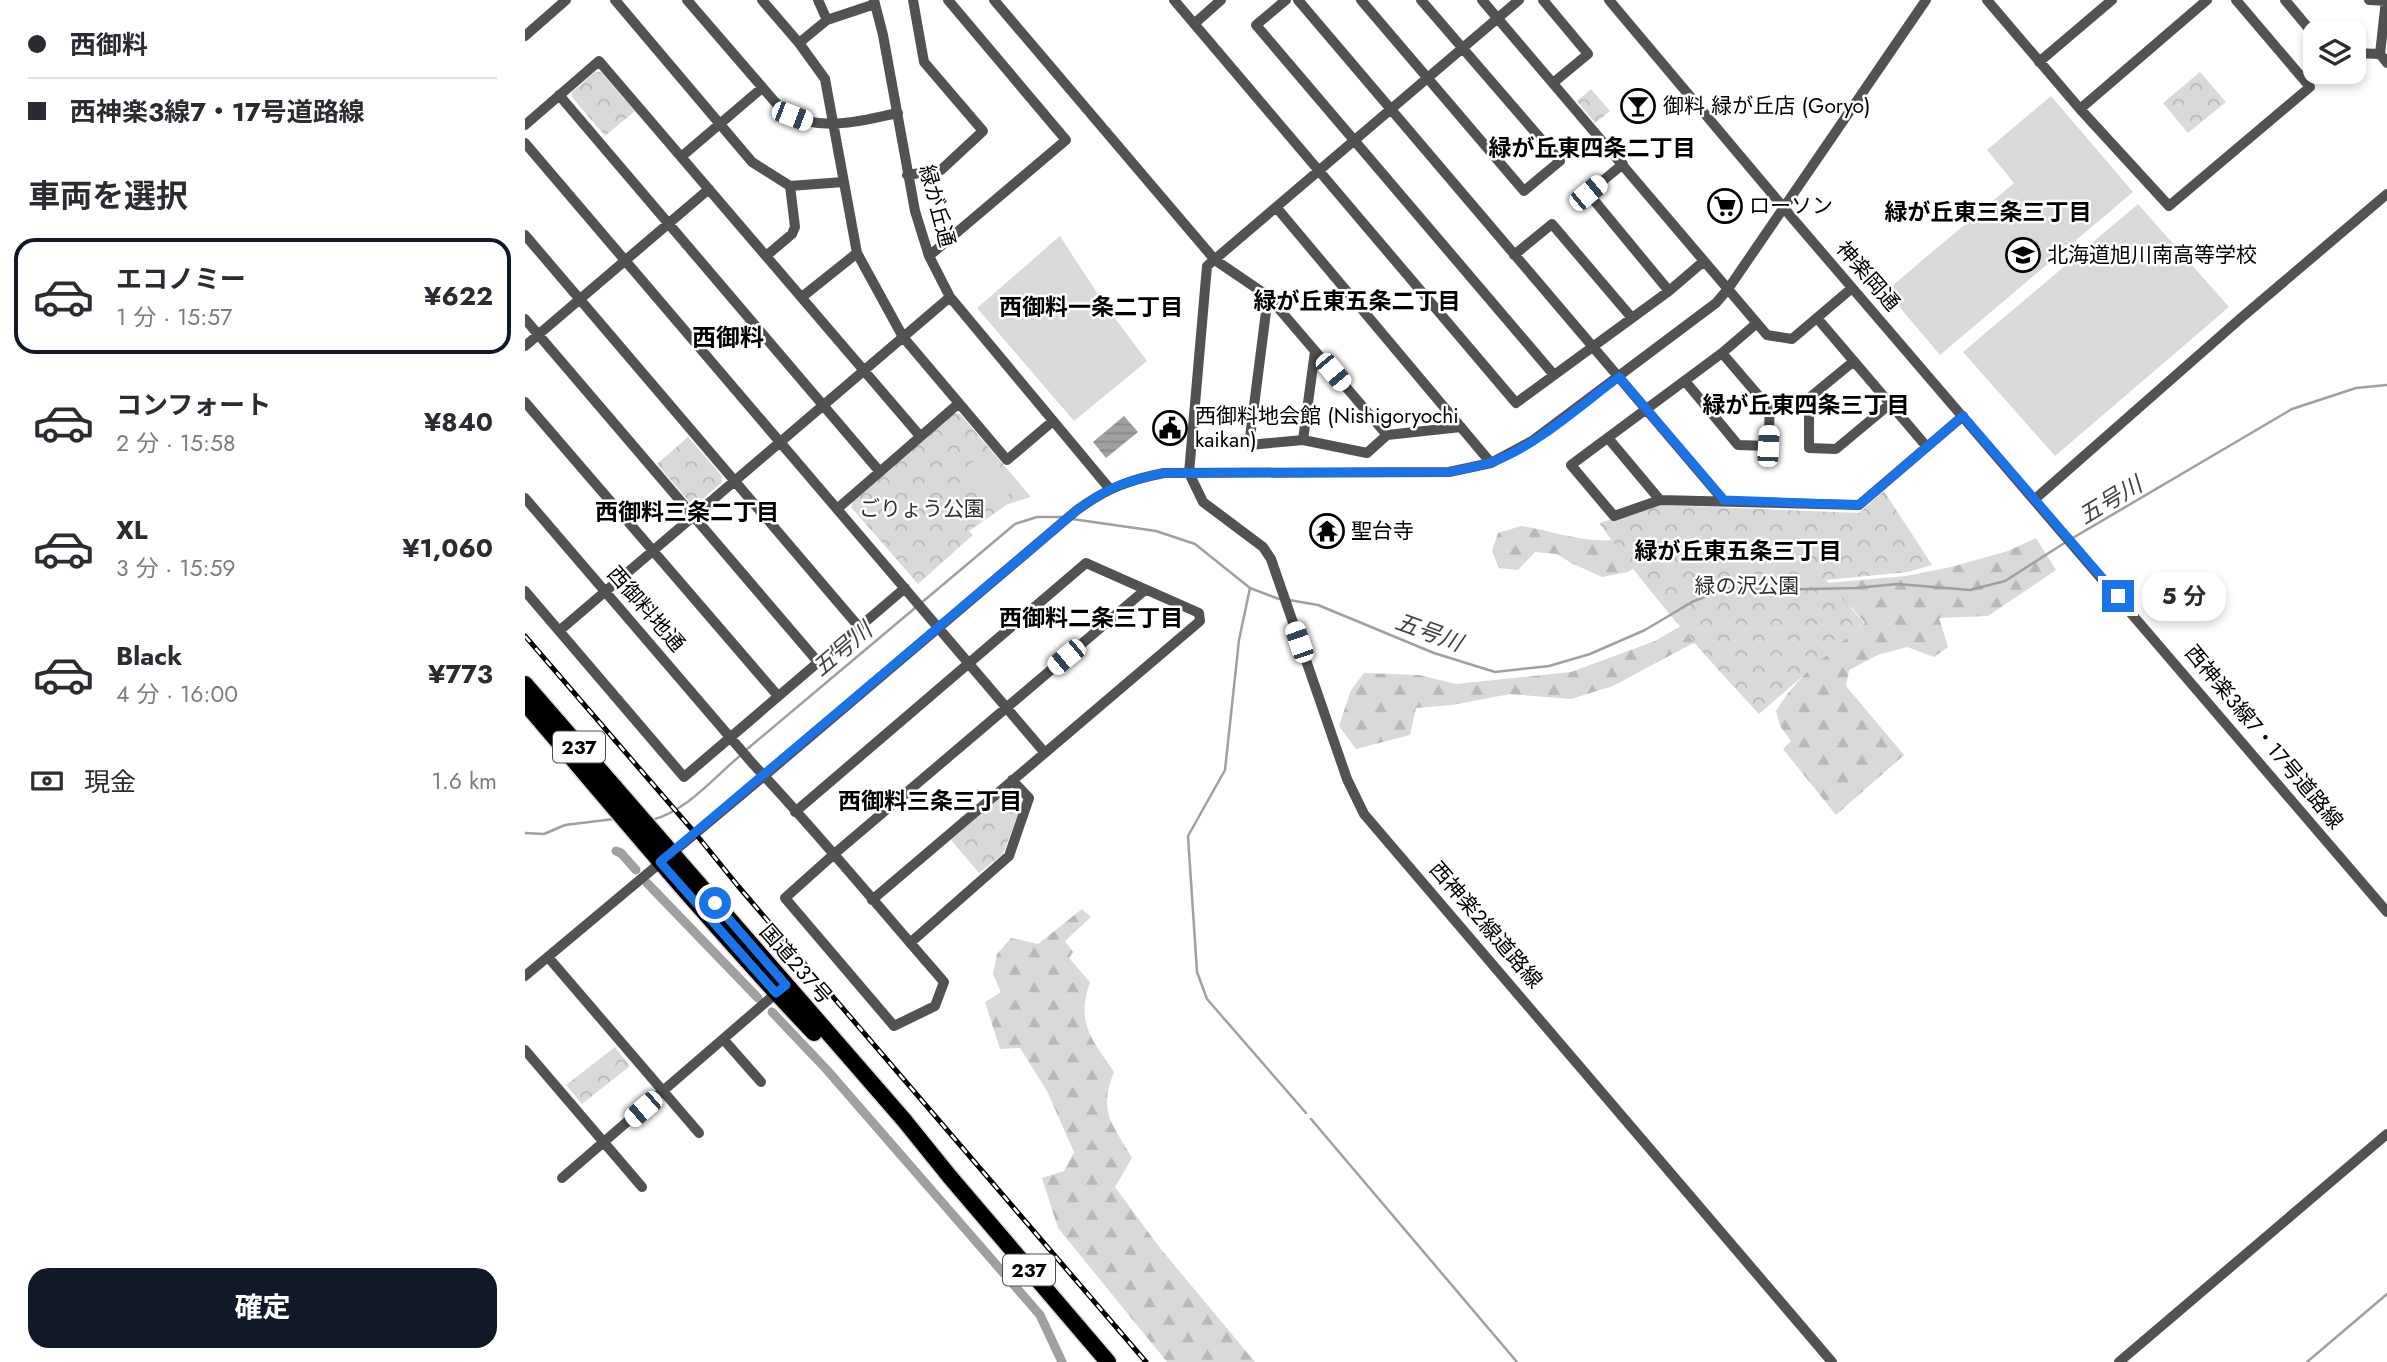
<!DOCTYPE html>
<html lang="ja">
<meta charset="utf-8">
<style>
:root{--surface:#fff;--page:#f7f7f7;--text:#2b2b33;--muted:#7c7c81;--line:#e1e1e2;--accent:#111827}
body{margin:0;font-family:Jost,"Noto Sans JP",sans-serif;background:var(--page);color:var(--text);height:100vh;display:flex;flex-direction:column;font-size:26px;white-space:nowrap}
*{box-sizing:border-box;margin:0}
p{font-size:23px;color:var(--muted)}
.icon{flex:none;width:38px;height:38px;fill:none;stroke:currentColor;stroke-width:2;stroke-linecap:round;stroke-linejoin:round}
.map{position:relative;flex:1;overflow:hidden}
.panel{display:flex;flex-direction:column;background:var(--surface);width:525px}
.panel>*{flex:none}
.hud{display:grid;align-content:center;height:154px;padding:0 28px;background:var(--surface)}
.buttons{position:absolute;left:1778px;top:21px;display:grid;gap:14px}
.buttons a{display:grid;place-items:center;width:63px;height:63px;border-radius:14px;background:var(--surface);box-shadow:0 4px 10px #0003;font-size:35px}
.end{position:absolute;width:32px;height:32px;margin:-16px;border:9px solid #1a73e8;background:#fff;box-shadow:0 0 0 4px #fff}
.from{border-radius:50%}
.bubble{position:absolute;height:49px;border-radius:21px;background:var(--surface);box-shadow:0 4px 10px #0003;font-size:23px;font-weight:700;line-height:49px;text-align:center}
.car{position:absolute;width:21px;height:42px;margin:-21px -10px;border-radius:9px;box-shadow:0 0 5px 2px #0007;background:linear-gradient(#fff 24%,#345 0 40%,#fff 0 76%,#345 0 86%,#fff 0)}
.hud b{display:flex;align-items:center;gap:24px;height:66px;font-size:26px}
.hud b+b{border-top:2px solid var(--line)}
.hud i{width:18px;height:18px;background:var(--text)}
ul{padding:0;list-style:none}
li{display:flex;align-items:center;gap:21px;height:116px;margin:0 14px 10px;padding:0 14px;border:4px solid transparent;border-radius:21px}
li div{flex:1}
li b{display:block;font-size:26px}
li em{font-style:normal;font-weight:700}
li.selected{border-color:var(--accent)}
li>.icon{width:63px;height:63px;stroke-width:1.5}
h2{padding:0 28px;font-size:32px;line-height:84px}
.pay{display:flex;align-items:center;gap:18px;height:77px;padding:0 28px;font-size:26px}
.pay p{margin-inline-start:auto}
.action{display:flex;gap:14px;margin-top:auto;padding:14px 28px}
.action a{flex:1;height:80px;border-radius:21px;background:var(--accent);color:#fff;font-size:28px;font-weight:700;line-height:80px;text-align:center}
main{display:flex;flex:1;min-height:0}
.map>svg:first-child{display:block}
.forest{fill:url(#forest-firs)}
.park{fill:url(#park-crowns)}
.pitch{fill:#d9d9d9}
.water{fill:url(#water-rules)}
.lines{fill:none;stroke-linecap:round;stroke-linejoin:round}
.stream{stroke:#a0a0a0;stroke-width:2.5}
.canal{stroke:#a0a0a0;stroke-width:9}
.highway-casing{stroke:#dbdbdb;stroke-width:19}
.minor{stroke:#525252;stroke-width:10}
.highway{stroke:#000;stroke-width:16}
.rail-casing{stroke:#000;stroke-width:5}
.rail{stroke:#fff;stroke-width:2.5;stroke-dasharray:8;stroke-linecap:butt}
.route{stroke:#1a73e8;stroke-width:9}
.labels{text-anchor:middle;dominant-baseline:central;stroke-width:5;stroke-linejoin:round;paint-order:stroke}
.shield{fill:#fff;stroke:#4c4c4c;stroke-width:2}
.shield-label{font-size:19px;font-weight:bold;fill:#000}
.poi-label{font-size:21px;fill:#000;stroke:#fff;text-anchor:start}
.street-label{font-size:21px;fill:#000;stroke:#fff}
.park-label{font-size:21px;fill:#303030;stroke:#fff}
.neighbourhood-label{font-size:23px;font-weight:bold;fill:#000;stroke:#fff}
.water-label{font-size:23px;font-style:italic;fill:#414141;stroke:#fff}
.quarter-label{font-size:24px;font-weight:bold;fill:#000;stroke:#fff}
</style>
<main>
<section class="panel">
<div class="hud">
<b><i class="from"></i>西御料</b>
<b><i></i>西神楽3線7・17号道路線</b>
</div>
<h2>車両を選択</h2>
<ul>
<li class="selected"><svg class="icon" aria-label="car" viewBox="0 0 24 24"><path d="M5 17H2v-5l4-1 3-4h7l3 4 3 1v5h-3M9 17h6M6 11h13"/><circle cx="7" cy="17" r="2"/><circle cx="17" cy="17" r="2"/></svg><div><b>エコノミー</b><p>1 分 · 15:57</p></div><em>¥622</em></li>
<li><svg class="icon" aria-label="car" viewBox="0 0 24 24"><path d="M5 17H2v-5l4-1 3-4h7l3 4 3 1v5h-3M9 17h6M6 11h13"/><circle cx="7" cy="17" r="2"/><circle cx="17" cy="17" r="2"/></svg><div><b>コンフォート</b><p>2 分 · 15:58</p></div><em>¥840</em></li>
<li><svg class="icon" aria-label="car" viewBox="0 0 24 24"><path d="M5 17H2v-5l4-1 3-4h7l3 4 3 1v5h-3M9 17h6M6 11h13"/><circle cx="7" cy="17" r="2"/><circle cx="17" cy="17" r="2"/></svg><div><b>XL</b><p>3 分 · 15:59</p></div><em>¥1,060</em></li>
<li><svg class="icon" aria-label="car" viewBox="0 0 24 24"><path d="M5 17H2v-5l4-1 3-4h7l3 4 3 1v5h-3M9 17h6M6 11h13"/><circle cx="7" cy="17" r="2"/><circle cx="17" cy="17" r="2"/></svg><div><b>Black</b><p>4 分 · 16:00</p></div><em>¥773</em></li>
</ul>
<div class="pay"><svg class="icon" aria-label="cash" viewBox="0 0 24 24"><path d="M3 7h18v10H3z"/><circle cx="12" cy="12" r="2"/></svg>現金<p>1.6 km</p></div>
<div class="action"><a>確定</a></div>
</section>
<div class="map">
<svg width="1862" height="1362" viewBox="0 0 1862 1362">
<defs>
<pattern id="forest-firs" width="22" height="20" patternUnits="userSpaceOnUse" patternTransform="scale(1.75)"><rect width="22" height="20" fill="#d9d9d9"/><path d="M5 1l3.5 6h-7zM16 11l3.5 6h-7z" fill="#b8b8b8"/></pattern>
<pattern id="park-crowns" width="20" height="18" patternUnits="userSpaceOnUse" patternTransform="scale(1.75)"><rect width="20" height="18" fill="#d9d9d9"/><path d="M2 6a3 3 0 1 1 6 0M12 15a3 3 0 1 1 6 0" fill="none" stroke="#b8b8b8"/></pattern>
<pattern id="water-rules" width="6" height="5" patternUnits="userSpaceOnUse" patternTransform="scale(1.75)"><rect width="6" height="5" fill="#a0a0a0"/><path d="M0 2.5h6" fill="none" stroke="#888"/></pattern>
</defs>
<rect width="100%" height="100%" fill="#fff"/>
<path class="forest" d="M996,526C1024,530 1059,543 1086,540C1096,539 1105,535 1114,533L1385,531L1392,548L1130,555L1103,572L1077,577L1046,563L1032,554L1010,552L993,570L974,568L967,551L973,533Z
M1511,538L1531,570L1463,616L1414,618L1423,647L1409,657L1382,647L1353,655L1324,670L1321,686L1379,755L1311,815L1258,749L1266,741L1255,726L1251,711C1273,675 1306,649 1340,623L1326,607L1271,610L1302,583L1381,576L1426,567L1483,551Z
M1186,608L1172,641L1088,686L1046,699L985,694L927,705L891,708L885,735L831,749L814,726L826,690L839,673L894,675L931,684L1046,672L1130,641Z
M557,909L566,917L540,941L548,952L544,958L565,982C551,1023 566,1038 589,1072C573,1113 587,1122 607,1158L590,1187L635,1248L730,1362H642L533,1228L517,1178L539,1171L549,1152L522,1091L495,1048L475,1049L460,1002L476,992L468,974L472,954L486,938L513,944Z"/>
<path class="park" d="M70,72H76L110,111L80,136L47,97V92Z
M1675,72L1701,102L1663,133L1638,103Z
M1066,89L1085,111L1070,123L1052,101Z
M428,413L435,414L506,497L483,504L444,531L448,535L393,584L326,507L328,501Z
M163,437L197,476V482L172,504H166L132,464Z
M1359,491L1407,565L1383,572L1301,580L1339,623L1234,714C1176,652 1123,592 1074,523L1133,505L1334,513Z
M484,790C492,792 496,796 497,804L478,854L454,873L426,840Z
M90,1047L105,1066L57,1104L41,1085Z"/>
<path class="pitch" d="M1526,96L1608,192L1415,355L1361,291L1489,183L1462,150Z
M1613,204L1704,307L1530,456L1438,352Z
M535,236L580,305L622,361L549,421L452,308Z
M458,454L489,490L470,505L439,469Z"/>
<path class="water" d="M599,416L613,432L581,458L568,442Z"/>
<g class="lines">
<path class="stream" d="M547,519L631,531L670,544L725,588L754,599
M1546,539L1767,409L1831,388L1862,385
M725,588L714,640L700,770L663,836L672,972L682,999L781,1113
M764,600L793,605L909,653L970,672L1024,666L1065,654L1120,630L1167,602L1201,588L1245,590L1331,588L1372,584L1445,590L1480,581L1541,542
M395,604L490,524L512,517H537
M221,750L390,608
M127,820C163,810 188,778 216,755
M0,833L19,834L40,825L89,819
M786,1119L992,1362
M1782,1362L1862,1294"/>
<path class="canal" d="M91,851L96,853L111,870
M122,883L233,998
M247,1012L302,1070L515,1315L537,1362"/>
<g class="highway-casing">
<path id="highway" d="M0,684L379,1120L425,1177L583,1362
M0,703C95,814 188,927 289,1033"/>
</g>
<path class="minor" d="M90,0L227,162L265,186L318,182
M162,0L250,102C283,137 332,121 373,113
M237,0L274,43L300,79L332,253L378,337L482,460L528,421
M293,0L302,20
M349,0L358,35L390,211L404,256L425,297L584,488
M469,0L690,260L743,296L862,435
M649,0L991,403L1144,291L1179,261
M761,0L731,25L1029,375
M773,0L1199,501
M836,0L999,191L1035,161L896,0
M957,0L1242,335L1267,339L1327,288
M994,0L682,266L664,473L678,502L738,547L746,559L822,779L839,814L1307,1362
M1018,0L1063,54L1028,83
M1084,0L1269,220L1862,912
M1462,0L1555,109L1644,206L1785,87L1711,0
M1760,0L1790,36
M1844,0L1862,1
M1861,0L1855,54L1862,63
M669,24L696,0
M0,36L41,0
M274,43L302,20L350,4
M1829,53L1855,54
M1514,62L1587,0
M34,95L355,472
M1555,109L1682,0
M0,125L74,61L395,436
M0,143L520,753
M156,157L237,88
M1098,164L1063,193L1144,291
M382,175L416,170L458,131L399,62L388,0
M751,207L966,463
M0,235L334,627
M989,255L1027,224L1107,318
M241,256L267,234L270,227L265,186
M404,256L541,140L423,0
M743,296L724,445L778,440L842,453L862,435L936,427
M277,297L332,253
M1292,318L1402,447
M0,319L293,662
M1232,323L1197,353L1046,465L1089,516L1135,500L1334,505L1438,416
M0,346L184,189
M1329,361L1284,398V448L1311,449L1365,404
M1160,381L1213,445L1243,446L1245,409L1197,353
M0,402L253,696
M1083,438L1135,500
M778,440L790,351
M0,498L228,764C294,834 356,910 419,982L410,1006L369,1026L260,898L308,855L620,590
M1510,499L1716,318L1862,194
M312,509L433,404
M0,591L159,777L380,588
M34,631L425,297
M270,812L561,563L674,613L675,621L347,900
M385,943L484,856L504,798L487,780
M23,957L174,1133
M0,976L239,776L552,510C581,489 603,480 639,473L924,472L966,463L1007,441L1191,303L1203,289L1401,0
M199,1040L236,1082
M0,1050L117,1187
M37,1178L256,989
M1594,1362L1862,1134"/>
<use href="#highway" class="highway"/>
<g class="rail-casing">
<path id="rail" d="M0,636L170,833L213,886L621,1362"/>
</g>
<use href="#rail" class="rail"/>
</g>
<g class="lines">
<path class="route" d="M190,903L261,985L251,993L135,862L552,510C581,488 603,480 639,473L924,472C938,469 953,467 967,462C1010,447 1056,405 1094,377L1199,500L1334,505L1438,416L1593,596"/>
</g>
<defs>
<g id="bar-ring" transform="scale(1.75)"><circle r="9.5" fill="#fff" stroke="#000" stroke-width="1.5"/><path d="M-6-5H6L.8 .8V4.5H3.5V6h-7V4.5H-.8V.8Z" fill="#000"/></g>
<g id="supermarket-ring" transform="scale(1.75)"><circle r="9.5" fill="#fff" stroke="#000" stroke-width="1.5"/><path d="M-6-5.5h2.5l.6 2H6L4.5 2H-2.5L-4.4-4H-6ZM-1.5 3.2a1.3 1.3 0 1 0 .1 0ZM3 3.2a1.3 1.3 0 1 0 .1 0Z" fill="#000"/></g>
<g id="school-ring" transform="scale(1.75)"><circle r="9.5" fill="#fff" stroke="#000" stroke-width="1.5"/><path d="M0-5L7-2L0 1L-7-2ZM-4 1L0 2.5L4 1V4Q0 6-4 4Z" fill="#000"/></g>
<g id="civic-ring" transform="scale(1.75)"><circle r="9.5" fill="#fff" stroke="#000" stroke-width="1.5"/><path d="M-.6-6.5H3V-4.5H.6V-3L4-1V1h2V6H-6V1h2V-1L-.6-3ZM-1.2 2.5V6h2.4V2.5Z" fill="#000"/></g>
<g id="temple-ring" transform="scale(1.75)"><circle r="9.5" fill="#fff" stroke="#000" stroke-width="1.5"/><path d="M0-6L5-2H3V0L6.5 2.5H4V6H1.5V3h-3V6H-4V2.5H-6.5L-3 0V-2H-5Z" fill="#000"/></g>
</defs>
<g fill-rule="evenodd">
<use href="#bar-ring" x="1113" y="106"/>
<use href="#supermarket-ring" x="1200" y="206"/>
<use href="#school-ring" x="1498" y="255"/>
<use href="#civic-ring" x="645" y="428"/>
<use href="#temple-ring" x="802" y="531"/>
</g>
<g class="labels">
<g class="shield">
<rect x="28" y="731.5" width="52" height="31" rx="5"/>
<rect x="478" y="1254.5" width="52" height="31" rx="5"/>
</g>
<g class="shield-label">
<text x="54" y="747">237</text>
<text x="504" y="1270">237</text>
</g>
<g class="poi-label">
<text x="1138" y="106">御料 緑が丘店 (Goryo)</text>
<text x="1224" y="206">ローソン</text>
<text x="1522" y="255">北海道旭川南高等学校</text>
<text x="670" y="416">西御料地会館 (Nishigoryochi<tspan x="670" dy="24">kaikan)</tspan></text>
<text x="826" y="531">聖台寺</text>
</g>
<g class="street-label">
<text transform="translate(412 206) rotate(75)">緑が丘通</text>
<text transform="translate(1343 276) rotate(49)">神楽岡通</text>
<text transform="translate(121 609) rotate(49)">西御料地通</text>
<text transform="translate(1739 737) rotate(50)">西神楽3線7・17号道路線</text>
<text transform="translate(961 925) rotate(49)">西神楽2線道路線</text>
<text transform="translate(271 964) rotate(49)">国道237号</text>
</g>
<g class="park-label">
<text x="397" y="509">ごりょう公園</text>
<text x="1222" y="586">緑の沢公園</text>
</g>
<g class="neighbourhood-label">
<text x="1067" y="148">緑が丘東四条二丁目</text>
<text x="1463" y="212">緑が丘東三条三丁目</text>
<text x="832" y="301">緑が丘東五条二丁目</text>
<text x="566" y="307">西御料一条二丁目</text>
<text x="1281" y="405">緑が丘東四条三丁目</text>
<text x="162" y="512">西御料三条二丁目</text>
<text x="1213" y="551">緑が丘東五条三丁目</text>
<text x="566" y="618">西御料二条三丁目</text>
<text x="405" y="801">西御料三条三丁目</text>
</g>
<g class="water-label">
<text transform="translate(1585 500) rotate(-31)">五号川</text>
<text transform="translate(904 632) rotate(20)">五号川</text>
<text transform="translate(317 649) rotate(-40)">五号川</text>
</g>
<g class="quarter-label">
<text x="203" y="337">西御料</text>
</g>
</g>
</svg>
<div class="buttons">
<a><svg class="icon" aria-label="layers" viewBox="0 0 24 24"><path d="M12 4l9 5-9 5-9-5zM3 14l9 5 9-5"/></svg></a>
</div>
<i class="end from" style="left:190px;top:903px"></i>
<i class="end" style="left:1593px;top:596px"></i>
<div class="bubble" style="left:1617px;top:572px;width:84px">5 分</div>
<i class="car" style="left:267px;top:116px;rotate:111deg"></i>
<i class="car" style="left:1063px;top:193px;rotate:50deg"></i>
<i class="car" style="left:808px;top:372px;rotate:140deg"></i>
<i class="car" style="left:1243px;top:446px;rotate:3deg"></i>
<i class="car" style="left:774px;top:642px;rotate:341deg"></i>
<i class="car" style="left:541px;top:657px;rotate:230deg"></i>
<i class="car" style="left:118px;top:1109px;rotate:229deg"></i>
</div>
</main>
